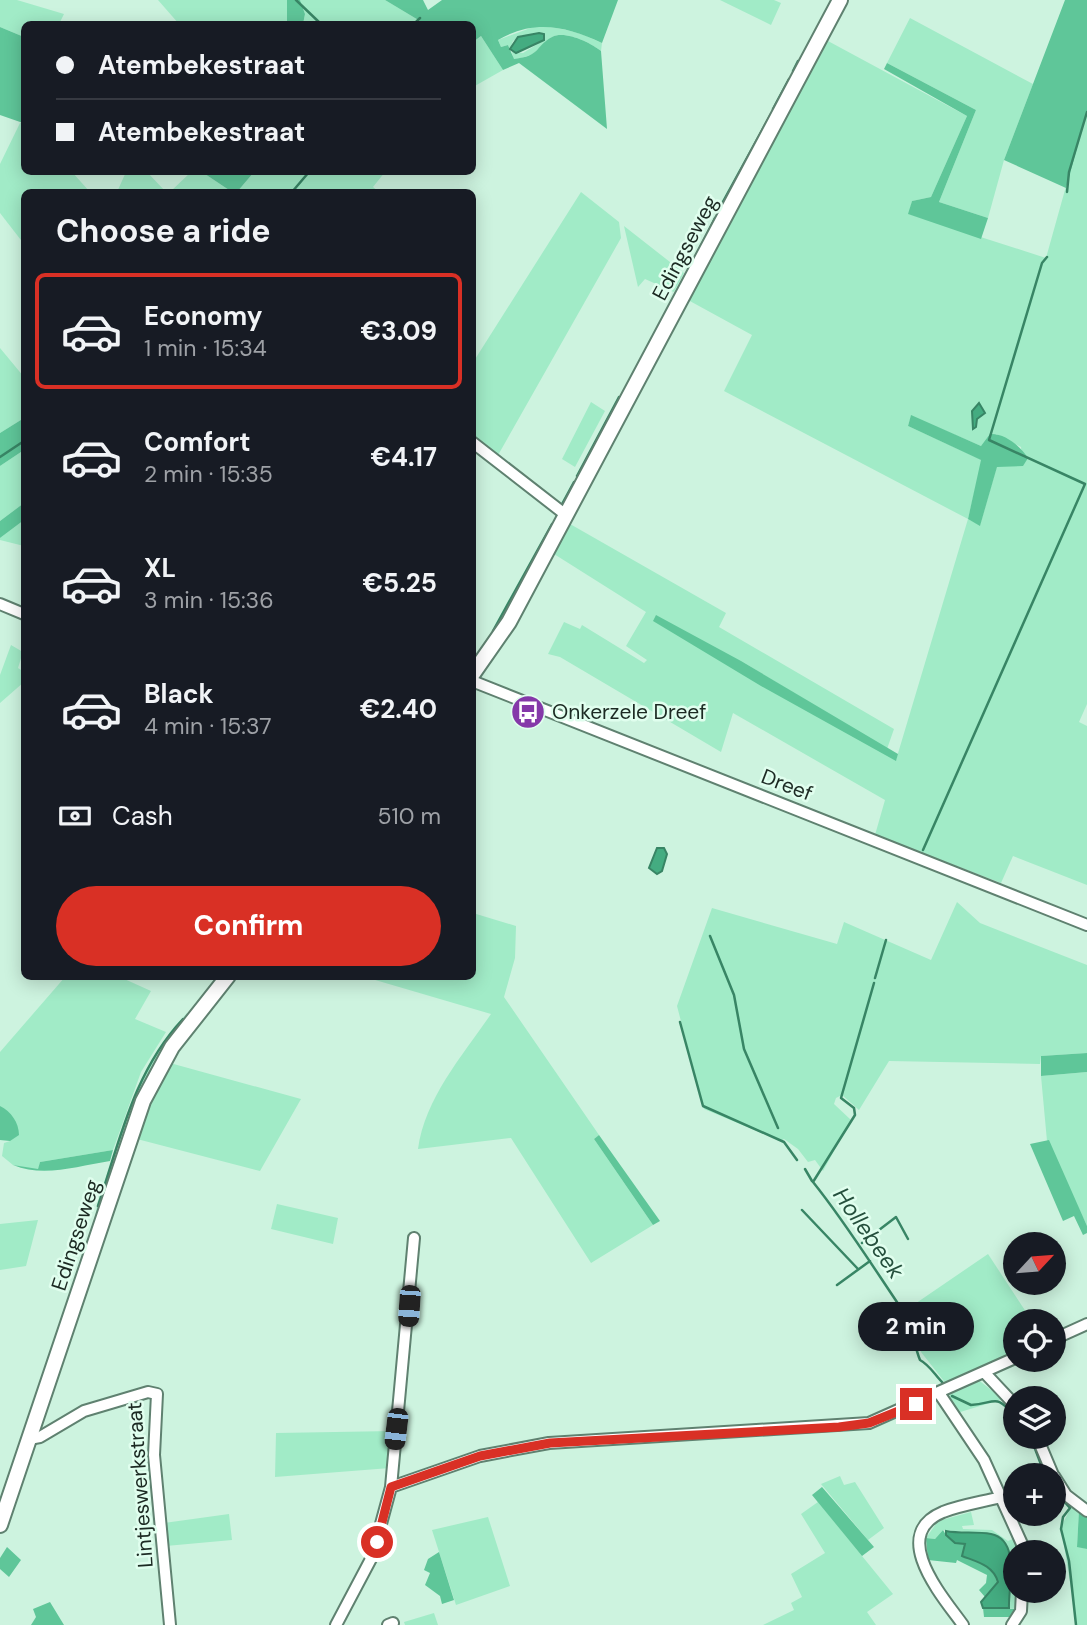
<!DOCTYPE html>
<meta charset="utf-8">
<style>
:root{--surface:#171b24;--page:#242831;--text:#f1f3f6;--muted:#9ea1a6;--line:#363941;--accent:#d93025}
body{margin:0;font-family:"DM Sans",sans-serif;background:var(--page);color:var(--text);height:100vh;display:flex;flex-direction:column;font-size:26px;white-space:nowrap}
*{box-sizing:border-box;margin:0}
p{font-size:23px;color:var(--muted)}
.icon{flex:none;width:38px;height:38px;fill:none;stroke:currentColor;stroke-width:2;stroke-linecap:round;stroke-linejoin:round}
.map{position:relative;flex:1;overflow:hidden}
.details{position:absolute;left:21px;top:189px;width:455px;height:791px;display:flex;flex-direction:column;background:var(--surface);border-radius:10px;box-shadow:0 4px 18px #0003}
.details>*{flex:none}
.guide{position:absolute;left:21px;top:21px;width:455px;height:154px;border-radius:10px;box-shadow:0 4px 18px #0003;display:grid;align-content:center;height:154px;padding:0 35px;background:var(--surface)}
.needle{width:46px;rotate:64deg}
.tools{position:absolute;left:1003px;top:1232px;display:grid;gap:14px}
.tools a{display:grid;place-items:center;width:63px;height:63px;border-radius:50%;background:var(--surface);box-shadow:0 4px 18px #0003;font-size:35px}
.end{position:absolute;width:32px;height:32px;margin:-16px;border:9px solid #d93025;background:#fff;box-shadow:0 0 0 4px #fff}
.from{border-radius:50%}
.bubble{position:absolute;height:49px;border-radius:24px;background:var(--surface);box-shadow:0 4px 18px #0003;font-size:23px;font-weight:700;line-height:49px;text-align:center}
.car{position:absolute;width:21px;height:42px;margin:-21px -10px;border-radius:9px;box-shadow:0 0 5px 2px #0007;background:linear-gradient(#222 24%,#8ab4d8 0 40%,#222 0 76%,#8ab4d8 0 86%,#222 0)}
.guide b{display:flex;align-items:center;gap:24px;height:66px;font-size:26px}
.guide b+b{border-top:2px solid var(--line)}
.guide i{width:18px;height:18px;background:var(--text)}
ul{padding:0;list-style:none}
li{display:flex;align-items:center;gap:21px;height:116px;margin:0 14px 10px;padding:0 21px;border:4px solid transparent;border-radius:10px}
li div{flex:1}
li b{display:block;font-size:26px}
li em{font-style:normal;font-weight:700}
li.on{border-color:var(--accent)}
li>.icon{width:63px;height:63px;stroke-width:1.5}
h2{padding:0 35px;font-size:32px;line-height:84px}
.pay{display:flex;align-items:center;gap:18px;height:77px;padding:0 35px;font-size:26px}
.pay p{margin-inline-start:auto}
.primary-button{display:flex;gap:14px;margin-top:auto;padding:14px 35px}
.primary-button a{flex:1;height:80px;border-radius:42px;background:var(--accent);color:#fff;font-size:28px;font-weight:700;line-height:80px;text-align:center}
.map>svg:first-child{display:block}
.green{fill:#a1ebc7;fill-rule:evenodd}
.forest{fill:#5fc699}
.water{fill:#44ac81;stroke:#388565;stroke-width:2}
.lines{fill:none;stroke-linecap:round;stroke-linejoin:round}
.stream{stroke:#388565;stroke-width:2.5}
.minor-casing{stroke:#5f8170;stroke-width:14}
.major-casing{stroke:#5f8170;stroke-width:18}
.minor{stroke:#fff;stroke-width:10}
.major{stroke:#fff;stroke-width:14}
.route{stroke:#d93025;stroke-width:9}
.labels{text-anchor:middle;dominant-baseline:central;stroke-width:5;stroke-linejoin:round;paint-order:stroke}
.street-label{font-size:21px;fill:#1c2a23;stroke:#e0feee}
.poi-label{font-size:21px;fill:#1c2a23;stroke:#e0feee;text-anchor:start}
.water-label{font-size:23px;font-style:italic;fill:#25503d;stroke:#e0feee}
</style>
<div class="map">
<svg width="1087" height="1625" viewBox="0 0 1087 1625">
<rect width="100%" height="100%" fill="#cdf3df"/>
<path class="green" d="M0,0H17L64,14L59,24H24V37L0,27Z
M158,0H287V24H179Z
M300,0H385L425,24H303L305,14Z
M720,0H774L781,3L771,25Z
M910,18L1033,84L1004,160L988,218L939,202L976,110L887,63Z
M536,26C561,27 579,32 602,43L601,51C591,43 565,30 552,37C534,48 541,56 513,59L512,52L523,53L544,40L522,35L513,41L510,49L508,45L501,47L498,40Z
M481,36L503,70L473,87V42Z
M828,41L967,116L931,197L912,201L909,214L1046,258L1087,111V704L1079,722L1087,726V885L1013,856L1001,883L875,835L885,800L733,713L721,752L560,657L548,654L564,622L580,629L582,625L644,663L647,660L626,646L646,612L554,554L570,524L726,613L719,627L894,729L887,749L741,661L896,760L968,519L724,391L752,335L688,300ZM911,416L981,446L996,434L1021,447L1023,466H997L980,525L968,519L982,460L908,426Z
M24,122V172H72L90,192H24V244L0,213V164L20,123Z
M126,172H147L166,192H117Z
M191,172H202L232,192L171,191Z
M254,172H385L373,187L379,192H237Z
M581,192L619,222L621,238L497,457L473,438L472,364Z
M624,226L684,273L674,292L645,279L638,287Z
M0,348L24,377V418L0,433Z
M591,402L605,411L575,467L562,459Z
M24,450V503L0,521V466Z
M24,520V546L0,540V538Z
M11,645L23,652L18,668L24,672V682L0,703V675Z
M957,902L980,923L1087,965V1053L1041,1056L1040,1064L889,1061L859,1110L842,1095L836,1098L834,1104L851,1120L823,1171L815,1160L808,1162L798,1149L784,1139L781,1141L704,1109L677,1006L712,908L837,944L844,922L931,960Z
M473,913L516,926L515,958L504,997L599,1135L594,1139L653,1225L591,1263L511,1138L418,1149C425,1098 463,1055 491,1014L365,977L472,976Z
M65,977H120L151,991L135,1019L166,1032L141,1072L113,1150L40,1162L38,1170L13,1165L2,1156L4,1143L10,1141L0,1106V1052Z
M187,1013L188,1016L95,1223C95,1204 104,1184 110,1166C128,1110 146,1058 187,1013Z
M170,1063L301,1099L260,1171L137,1139L144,1115Z
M1087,1072V1226L1047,1141L1041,1076Z
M277,1204L338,1218L333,1244L271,1229Z
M38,1220L26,1266L0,1270V1224Z
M988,1254L1032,1321H1015V1353L947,1385L921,1352L906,1310Z
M977,1379L1003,1399L957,1413L948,1400L950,1394Z
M394,1431L390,1468L275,1477L276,1433Z
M840,1476L844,1485L855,1482L884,1528L868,1540L821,1484Z
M818,1502L893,1594L867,1612L876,1625H763L794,1610L791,1603L802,1597L791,1574L825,1553L801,1514Z
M1072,1505L1079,1510L1077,1546L1087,1549V1625H1077L1061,1527Z
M971,1512L974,1525L962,1526L963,1529L992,1530L1008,1541L1015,1538L1019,1552H1015L1018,1609L1009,1608V1596L975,1533L943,1530L935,1539L926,1538L938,1521Z
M229,1514L232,1540L166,1546L164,1523Z
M488,1517L510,1586L456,1605L432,1530Z
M434,1613L438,1625H405L404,1622Z"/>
<path class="forest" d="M287,0H300L305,14L303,24H287Z
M385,0H423L428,10L442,0H618L602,43C566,26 534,19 498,40L501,47L508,45L514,59C541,56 534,47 552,37C565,30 591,43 601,51L607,129L519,63L503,70L481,36L473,42L472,24H425Z
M1065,0H1087V111L1066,188L1004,160Z
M0,27L24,37L23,123L0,115Z
M887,63L976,110L939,202L988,218L981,239L908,214L912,201L931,197L967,116L884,69Z
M202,172L227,174L254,172L237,192H232Z
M911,415L981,446L990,434C1005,433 1020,446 1028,458L1023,466L997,467L980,526L968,519L981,460L908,426Z
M24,418V450L0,466V433Z
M24,503V520L0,538V521Z
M656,615L741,661L898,754L896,761L761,686L653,621Z
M1087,1053V1072L1041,1076V1056Z
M0,1106C11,1111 19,1123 19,1135L10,1141L0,1140Z
M599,1135L660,1221L653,1225L594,1139Z
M1049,1140L1087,1226V1233L1083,1235L1074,1216L1063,1221L1030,1144Z
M113,1150L110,1161C77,1166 44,1178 13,1165L38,1169L40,1162Z
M822,1487L874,1547L862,1556L812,1495Z
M1079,1510L1087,1515V1549L1077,1547Z
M943,1530L946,1535L965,1544L962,1556C977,1562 993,1565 998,1582L985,1597L979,1590L986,1583L987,1575L957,1560L956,1563L928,1560L926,1538L935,1539Z
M7,1547L21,1560L9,1577L0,1569V1558Z
M439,1552L454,1600L442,1604L440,1596L425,1585L430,1573L424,1570L428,1559Z
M50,1602L64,1625H31L36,1617L33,1609Z
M983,1608L1018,1609L1014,1617H984Z"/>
<path class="water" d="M539,33L544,34V40L516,53L510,49L518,37Z
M979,403L985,413L977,419L976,427L973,429L972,411Z
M657,848H664L667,854L662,871L657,874L649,868Z
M946,1531C961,1534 976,1531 991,1534C1021,1540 1008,1587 1009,1608H983L981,1602L998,1582C993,1565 977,1562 962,1556L965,1544L955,1543L946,1535Z"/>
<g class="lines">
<path class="stream" d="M296,0L321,24
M414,24L420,18
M793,71L798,61
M773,109L789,79
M292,192L309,172
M1067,192L1069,172L1087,112
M719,209L771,114
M695,258L715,218
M0,457L24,441
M577,476L619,397
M561,506L574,482
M493,631L552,524
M923,850L1085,484L989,440L1042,263L1047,257
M710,936L734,995L744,1049L778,1128
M875,978L886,940
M874,983L841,1098L854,1108L855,1115L813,1182C846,1223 875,1270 905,1314C910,1321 915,1348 920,1360C931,1366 935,1376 945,1385
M680,1022L703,1106L784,1142L797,1160
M805,1169L812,1181
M98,1206C120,1140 134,1071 183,1019
M802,1210L858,1269
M862,1243L896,1217L908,1239
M837,1285L870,1261
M952,1396L971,1405C997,1403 995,1393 1015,1416
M1034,1446L1045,1475
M1054,1490L1070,1508L1063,1517L1061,1529L1069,1561L1076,1625"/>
<g class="minor-casing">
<path id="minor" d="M472,442L566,515
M0,604L24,614
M472,681L1087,925
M1054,1339L1087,1324
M984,1372L1015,1405
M939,1393L984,1460L1022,1544V1552
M1037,1437L1053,1475
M29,1439L40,1437L84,1411L148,1392L157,1394L154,1455L170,1625
M1054,1476L1066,1495L1087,1511
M391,1487L480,1456L549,1443L869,1423L1015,1358
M336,1625L372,1557L391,1487L414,1238
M388,1625L393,1623
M963,1625C943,1597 888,1535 943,1512C961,1505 982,1502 1001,1497
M1012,1625L1021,1611L1022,1591"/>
</g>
<g class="major-casing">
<path id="major" d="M472,675L509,622L840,0
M0,1525L143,1101L172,1047L228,976"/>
</g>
<use href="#minor" class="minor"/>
<use href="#major" class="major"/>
</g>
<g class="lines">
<path class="route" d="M377,1542L391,1487L480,1456L550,1443L839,1427L869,1423L916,1404"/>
</g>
<defs>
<g id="bus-disc" transform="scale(1.75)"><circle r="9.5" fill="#8538a9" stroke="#e0feee"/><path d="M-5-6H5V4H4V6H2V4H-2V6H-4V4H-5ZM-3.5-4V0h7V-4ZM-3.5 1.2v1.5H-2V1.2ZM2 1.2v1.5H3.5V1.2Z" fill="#fff"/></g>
</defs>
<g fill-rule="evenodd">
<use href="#bus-disc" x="528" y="712"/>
</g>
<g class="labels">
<g class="street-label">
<text transform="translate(685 248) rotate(-62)">Edingseweg</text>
<text transform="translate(787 785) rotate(21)">Dreef</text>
<text transform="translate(76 1235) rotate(-72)">Edingseweg</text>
<text transform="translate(140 1485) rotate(-94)">Lintjeswerkstraat</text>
</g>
<g class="poi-label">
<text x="552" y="712">Onkerzele Dreef</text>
</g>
<g class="water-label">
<text transform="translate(869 1233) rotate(55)">Hollebeek</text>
</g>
</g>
</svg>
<div class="tools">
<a><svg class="needle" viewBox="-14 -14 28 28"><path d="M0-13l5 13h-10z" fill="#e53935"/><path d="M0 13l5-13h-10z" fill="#9ea1a6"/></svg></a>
<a><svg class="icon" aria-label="locate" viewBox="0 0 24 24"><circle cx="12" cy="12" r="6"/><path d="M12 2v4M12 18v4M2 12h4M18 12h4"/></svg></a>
<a><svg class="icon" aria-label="layers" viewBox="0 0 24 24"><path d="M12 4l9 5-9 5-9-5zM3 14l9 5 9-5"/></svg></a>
<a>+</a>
<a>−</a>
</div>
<i class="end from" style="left:377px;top:1542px"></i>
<i class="end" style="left:916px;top:1404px"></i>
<div class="bubble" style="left:858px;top:1302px;width:116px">2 min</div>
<i class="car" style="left:409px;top:1306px;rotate:184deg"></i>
<i class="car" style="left:396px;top:1429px;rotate:187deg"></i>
<div class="guide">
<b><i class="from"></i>Atembekestraat</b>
<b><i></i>Atembekestraat</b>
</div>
<section class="details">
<h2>Choose a ride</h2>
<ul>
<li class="on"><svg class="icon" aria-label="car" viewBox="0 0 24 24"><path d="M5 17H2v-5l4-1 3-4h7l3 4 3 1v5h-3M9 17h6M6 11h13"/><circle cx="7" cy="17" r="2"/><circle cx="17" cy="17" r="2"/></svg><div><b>Economy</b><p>1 min · 15:34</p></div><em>€3.09</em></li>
<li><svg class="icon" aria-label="car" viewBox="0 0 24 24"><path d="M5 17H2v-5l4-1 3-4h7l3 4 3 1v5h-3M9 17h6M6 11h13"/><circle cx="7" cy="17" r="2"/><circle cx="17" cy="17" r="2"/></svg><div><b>Comfort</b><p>2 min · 15:35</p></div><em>€4.17</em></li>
<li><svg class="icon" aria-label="car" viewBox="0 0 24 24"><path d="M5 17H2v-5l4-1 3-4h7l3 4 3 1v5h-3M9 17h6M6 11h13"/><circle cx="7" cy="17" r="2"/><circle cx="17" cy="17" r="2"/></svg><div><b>XL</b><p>3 min · 15:36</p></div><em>€5.25</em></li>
<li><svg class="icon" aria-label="car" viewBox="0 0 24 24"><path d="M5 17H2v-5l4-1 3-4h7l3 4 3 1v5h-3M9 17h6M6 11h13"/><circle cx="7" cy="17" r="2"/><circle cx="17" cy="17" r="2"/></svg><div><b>Black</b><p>4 min · 15:37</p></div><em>€2.40</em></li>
</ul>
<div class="pay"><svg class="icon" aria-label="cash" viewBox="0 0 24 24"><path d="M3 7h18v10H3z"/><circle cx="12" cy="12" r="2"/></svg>Cash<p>510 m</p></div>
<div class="primary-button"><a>Confirm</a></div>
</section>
</div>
